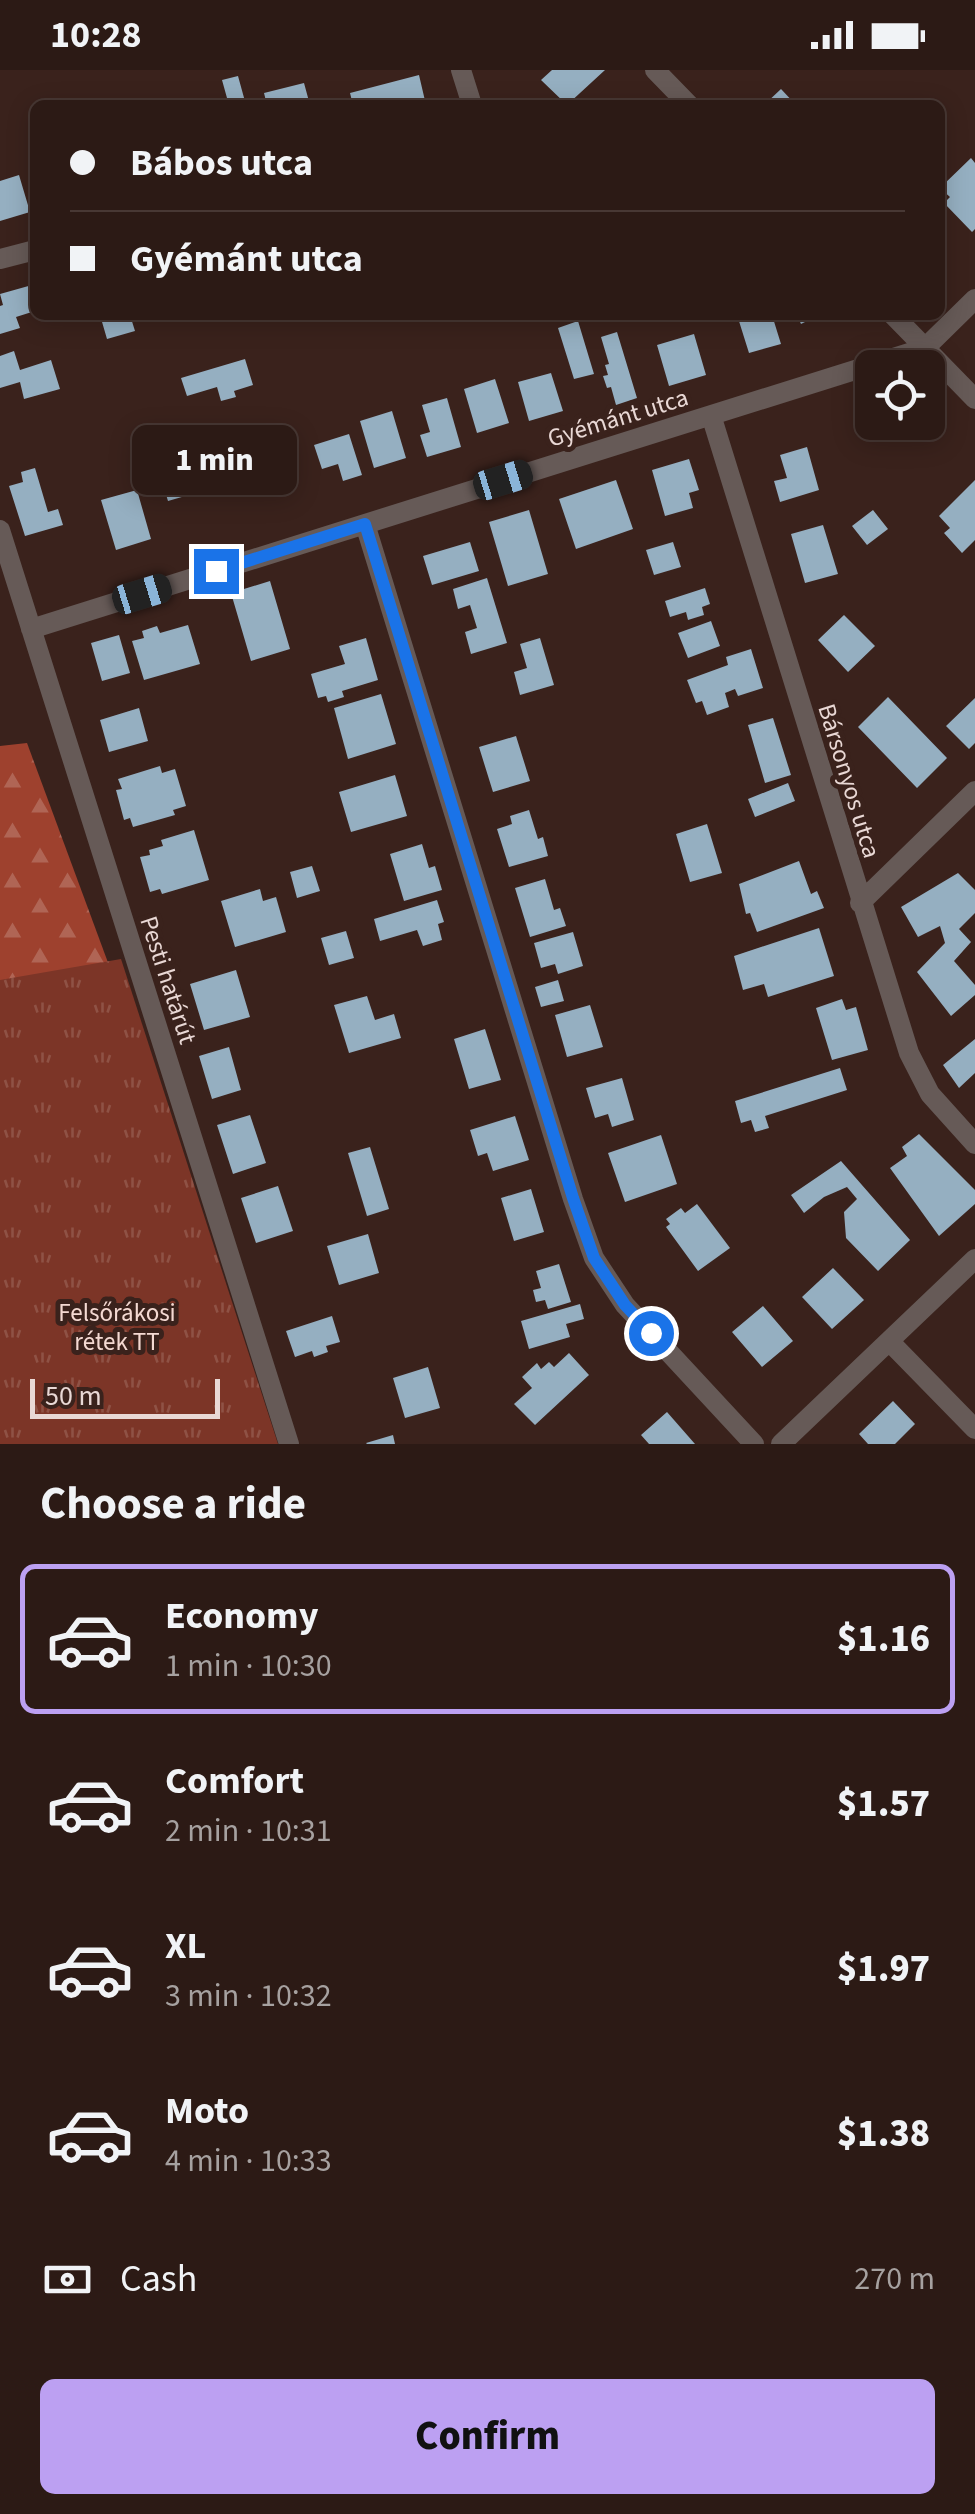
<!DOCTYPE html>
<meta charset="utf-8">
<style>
:root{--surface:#2c1a15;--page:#34231e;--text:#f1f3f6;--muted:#a6a1a0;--line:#483834;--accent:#bca0f2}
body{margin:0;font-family:"Source Sans 3",sans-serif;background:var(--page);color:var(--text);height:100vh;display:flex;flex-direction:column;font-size:38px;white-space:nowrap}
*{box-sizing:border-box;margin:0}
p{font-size:32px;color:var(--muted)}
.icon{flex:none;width:55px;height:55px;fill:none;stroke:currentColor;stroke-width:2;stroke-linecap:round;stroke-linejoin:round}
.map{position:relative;height:1374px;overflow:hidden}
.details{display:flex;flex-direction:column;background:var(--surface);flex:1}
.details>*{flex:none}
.hud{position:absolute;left:30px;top:30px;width:915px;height:220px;border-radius:15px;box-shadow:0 5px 25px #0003,0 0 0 2px var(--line);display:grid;align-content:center;height:220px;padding:0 40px;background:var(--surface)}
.fabs{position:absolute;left:855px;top:280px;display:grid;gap:20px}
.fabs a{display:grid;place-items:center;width:90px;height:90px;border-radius:15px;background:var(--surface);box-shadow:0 5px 25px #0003,0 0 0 2px var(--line);font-size:50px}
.scale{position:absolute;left:30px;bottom:25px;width:190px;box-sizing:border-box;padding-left:10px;border:5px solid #e9d8d5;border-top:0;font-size:28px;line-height:35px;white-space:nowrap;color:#e9d8d5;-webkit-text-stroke:8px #3a221c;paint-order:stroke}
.end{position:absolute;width:45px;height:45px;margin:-22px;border:12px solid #1a73e8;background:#fff;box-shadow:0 0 0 5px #fff}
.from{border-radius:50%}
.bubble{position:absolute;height:70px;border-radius:15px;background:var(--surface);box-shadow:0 5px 25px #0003,0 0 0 2px var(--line);font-size:32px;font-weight:800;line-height:70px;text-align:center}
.car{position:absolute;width:30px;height:60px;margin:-30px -15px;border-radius:12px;box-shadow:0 0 8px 2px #0007;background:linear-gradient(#222 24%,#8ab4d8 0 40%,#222 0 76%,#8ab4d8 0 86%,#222 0)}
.hud b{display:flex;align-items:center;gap:35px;height:95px;font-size:38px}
.hud b+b{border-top:2px solid var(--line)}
.hud i{width:25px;height:25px;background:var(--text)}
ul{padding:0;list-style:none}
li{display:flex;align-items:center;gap:30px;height:150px;margin:0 20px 15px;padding:0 20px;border:5px solid transparent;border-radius:15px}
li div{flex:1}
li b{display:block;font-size:38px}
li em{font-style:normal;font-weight:800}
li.active{border-color:var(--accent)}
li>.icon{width:90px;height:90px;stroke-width:1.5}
h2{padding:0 40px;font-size:45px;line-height:120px}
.pay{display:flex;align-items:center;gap:25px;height:110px;padding:0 40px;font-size:38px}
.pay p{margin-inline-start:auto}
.cta{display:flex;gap:20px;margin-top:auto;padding:20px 40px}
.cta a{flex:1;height:115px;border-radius:15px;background:var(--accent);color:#111;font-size:40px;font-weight:800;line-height:115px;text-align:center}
.status{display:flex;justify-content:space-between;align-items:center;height:70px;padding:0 50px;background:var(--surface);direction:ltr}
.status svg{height:28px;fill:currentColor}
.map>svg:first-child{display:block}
.forest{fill:url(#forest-firs)}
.park{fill:url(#park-tufts)}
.building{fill:#95afc1}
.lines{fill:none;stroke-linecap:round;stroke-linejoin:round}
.minor{stroke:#665a57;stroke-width:20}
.route{stroke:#1a73e8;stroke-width:12}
.labels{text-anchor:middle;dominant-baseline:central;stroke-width:10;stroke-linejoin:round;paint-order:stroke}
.street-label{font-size:25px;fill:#e9d8d5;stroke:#3a221c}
.park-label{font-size:25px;fill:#f4d9d2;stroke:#3a221c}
</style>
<div class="status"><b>10:28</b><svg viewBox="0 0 49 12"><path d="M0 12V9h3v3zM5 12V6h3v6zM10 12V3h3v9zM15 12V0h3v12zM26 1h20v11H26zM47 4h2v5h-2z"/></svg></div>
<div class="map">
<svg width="975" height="1374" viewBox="0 0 975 1374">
<defs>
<pattern id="forest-firs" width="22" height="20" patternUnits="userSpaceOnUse" patternTransform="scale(2.5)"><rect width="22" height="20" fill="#9e412e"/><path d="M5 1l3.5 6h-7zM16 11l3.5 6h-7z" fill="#b06555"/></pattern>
<pattern id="park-tufts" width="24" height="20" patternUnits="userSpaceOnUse" patternTransform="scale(2.5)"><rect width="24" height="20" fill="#7c3527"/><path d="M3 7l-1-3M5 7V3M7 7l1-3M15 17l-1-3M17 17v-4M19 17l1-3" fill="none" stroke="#8f5245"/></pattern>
</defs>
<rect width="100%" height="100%" fill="#3a221c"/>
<path class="forest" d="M27,673L117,917L0,969V676Z"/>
<path class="park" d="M121,889L278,1374H0V910Z"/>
<path class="building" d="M552,0H605L567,35L541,10Z
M419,5L426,35H353L350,23Z
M238,6L246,35H205L227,28L222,10Z
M304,13L310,35H267L264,23Z
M781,19L796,35H764Z
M971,88L975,93V159L972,162L944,133L950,127L940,118Z
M19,105L30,142L0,151V111Z
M32,215L35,241L16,247L20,258L0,264V236L3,235L0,224Z
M100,245H130L135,261L107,269Z
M747,245H772L781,274L749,283L738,248Z
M797,245H819L801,254Z
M578,251L594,304L574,309L558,258Z
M617,262L637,328L616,335L611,317L607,318L603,306L608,305L605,295L609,294L601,267Z
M694,264L706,305L669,316L657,275Z
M14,281L20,300L51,290L60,319L24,329L20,312L0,318V286Z
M245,289L253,315L234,321L236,327L221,331L217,317L187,326L181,308Z
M551,303L563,341L529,351L518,312Z
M495,309L509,353L477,363L464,319Z
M447,328L461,377L427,387L420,365L430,362L422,335Z
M872,330V352H906L908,358L873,368L863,333Z
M392,341L406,388L374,398L360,351Z
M349,364L362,405L343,411L338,394L322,399L314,375Z
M182,370L187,384L194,382L206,420L168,431L152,379Z
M807,377L819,420L780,432L774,411L787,408L780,385Z
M689,389L699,420L689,423L693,438L665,446L652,400Z
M35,398L48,442L58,439L63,455L25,466L9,416L23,412L21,402Z
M616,410L633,459L576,479L559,429Z
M975,410V470L962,483L944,463L950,458L939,446Z
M137,420L151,469L116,480L101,430Z
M529,440L548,504L508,516L489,452Z
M873,440L888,459L867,475L852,456Z
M823,455L838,504L805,513L791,464Z
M470,472L479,501L432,515L423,486Z
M673,472L681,497L654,505L646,480Z
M487,508L507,573L471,584L465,562L477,558L470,535L458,539L453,519Z
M270,511L290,579L251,591L231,523Z
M705,518L710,534L702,537L704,545L688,550L686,542L670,547L665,531Z
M844,545L875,576L848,602L818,570Z
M711,551L720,576L688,588L678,563Z
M188,555L200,594L144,610L132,571L144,568L142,561L157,556L160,563Z
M119,565L130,603L102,611L91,573Z
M366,568L378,610L342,621L344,627L328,632L326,626L318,628L311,604L345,594L339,576Z
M540,568L554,615L520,625L514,602L527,598L520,574Z
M751,579L763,618L738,626L735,619L725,623L729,637L707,645L702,631L696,633L687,610L728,595L726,587Z
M381,624L396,674L348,689L334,638Z
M888,627L947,688L917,718L858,657Z
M975,628V673L969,679L946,656Z
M139,638L148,671L109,682L100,650Z
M773,648L791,705L765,713L748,655Z
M516,666L530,711L493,722L479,677Z
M160,696L162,703L175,699L186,736L173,740L175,745L133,757L130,748L124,750L116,720L122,719L118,709Z
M395,705L407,746L351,762L339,722Z
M788,713L795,731L755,747L748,729Z
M529,740L538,769L543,767L548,786L509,797L497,759L512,754L510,746Z
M707,754L722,803L690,812L676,764Z
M194,760L209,810L162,824L160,819L150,822L140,787L150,785L149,780L163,776L161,770Z
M422,774L429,798L435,796L442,820L404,831L390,784Z
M799,791L811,824L817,821L824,838L757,862L750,843L746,844L739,814Z
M312,796L320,821L297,828L290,802Z
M958,803L975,820V843L959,859L971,872L954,891L975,915V925L951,946L917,902L945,873L940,856L918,867L901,837Z
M545,809L554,840L560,838L566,856L530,867L515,818Z
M260,819L263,831L276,827L286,862L235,877L221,831Z
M437,830L444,852L438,854L442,870L423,876L417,860L380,871L374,849Z
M819,858L834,906L768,927L764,914L743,920L734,886Z
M346,861L354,888L329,895L321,868Z
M573,862L583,896L558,904L555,894L541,898L534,873Z
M236,900L250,947L204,960L190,914Z
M558,910L564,931L541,937L535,917Z
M367,926L375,950L394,944L401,968L349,983L334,935Z
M842,929L846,940L856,937L868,980L832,990L816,938Z
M590,935L603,977L567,987L555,945Z
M485,959L501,1010L469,1019L454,969Z
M975,969V1003L959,1018L943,995Z
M229,977L241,1020L212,1029L199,986Z
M840,998L847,1020L765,1046L769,1058L755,1062L751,1050L741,1053L735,1031Z
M622,1008L634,1050L612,1057L608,1044L595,1048L586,1018Z
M250,1045L266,1093L233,1104L217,1055Z
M515,1046L529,1090L493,1101L487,1083L478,1086L470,1060Z
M919,1064L975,1120V1134L939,1166L890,1098L907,1086L902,1077Z
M661,1065L677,1114L625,1132L608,1083Z
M370,1077L389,1139L367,1146L348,1083Z
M841,1091L910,1170L878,1201L846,1168L844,1142L857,1129L847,1117L824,1127L804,1143L791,1125Z
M278,1116L293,1161L256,1173L241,1128Z
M531,1119L544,1162L514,1171L501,1128Z
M697,1134L730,1178L698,1201L666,1157L670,1154L666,1149L681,1138L685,1143Z
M368,1164L379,1203L339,1215L327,1176Z
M559,1194L571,1232L548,1239L545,1230L536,1232L533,1220L541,1218L536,1201Z
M833,1198L864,1230L832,1259L802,1227Z
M580,1234L584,1249L566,1254L570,1267L529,1279L521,1251Z
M763,1236L793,1271L762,1297L732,1262Z
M332,1246L340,1272L326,1276L328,1282L314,1287L312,1281L295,1287L286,1261Z
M569,1283L589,1305L535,1355L514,1334L532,1318L522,1307L537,1293L541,1299L549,1292L554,1297Z
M428,1297L440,1338L405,1348L393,1308Z
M893,1331L915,1354L895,1374H868L859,1364Z
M667,1342L695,1374H649L641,1365Z
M393,1365L395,1374H367L366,1373Z"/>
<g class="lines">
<path class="minor" d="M461,0L472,35
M655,0L689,35
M0,189L35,180
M893,245L975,329
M711,345L909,983L930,1024L975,1074
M365,454L573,1129L594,1188L625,1235L754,1374
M0,460L289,1374
M31,559L925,278L975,229
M860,833L975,721
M889,1271L975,1359
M781,1374L975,1189"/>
</g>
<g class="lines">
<path class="route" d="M216,501L365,454L573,1128L594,1188L625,1235L651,1263"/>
</g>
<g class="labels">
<g class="street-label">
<text transform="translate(618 348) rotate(-17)">Gyémánt utca</text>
<text transform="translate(849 711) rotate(73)">Bársonyos utca</text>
<text transform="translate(168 910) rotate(72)">Pesti határút</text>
</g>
<g class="park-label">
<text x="117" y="1243">Felsőrákosi<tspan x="117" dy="29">rétek TT</tspan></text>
</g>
</g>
</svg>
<div class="fabs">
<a><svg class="icon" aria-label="locate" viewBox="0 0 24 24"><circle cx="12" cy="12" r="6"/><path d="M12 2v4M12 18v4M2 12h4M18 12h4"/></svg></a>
</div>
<div class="scale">50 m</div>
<i class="end from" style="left:651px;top:1263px"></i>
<i class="end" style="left:216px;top:501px"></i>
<div class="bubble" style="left:132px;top:355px;width:165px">1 min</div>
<i class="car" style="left:503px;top:410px;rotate:73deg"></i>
<i class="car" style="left:142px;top:524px;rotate:73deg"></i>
<div class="hud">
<b><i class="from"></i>Bábos utca</b>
<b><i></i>Gyémánt utca</b>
</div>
</div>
<section class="details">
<h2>Choose a ride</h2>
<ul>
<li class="active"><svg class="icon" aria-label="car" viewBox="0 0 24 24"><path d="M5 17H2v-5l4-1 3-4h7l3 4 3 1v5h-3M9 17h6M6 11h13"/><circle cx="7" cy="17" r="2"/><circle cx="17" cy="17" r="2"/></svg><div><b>Economy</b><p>1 min · 10:30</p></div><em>$1.16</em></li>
<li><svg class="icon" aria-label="car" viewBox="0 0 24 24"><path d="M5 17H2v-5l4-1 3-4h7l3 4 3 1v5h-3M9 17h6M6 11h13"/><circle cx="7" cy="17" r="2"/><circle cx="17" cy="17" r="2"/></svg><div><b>Comfort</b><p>2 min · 10:31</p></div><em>$1.57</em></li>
<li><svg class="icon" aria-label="car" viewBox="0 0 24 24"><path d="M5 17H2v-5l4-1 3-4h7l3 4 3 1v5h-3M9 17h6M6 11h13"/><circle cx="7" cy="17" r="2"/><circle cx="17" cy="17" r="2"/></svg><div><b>XL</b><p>3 min · 10:32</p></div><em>$1.97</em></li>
<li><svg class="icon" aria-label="car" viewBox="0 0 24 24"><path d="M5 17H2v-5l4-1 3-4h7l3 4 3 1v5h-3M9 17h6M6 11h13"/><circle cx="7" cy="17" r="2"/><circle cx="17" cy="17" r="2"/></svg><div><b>Moto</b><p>4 min · 10:33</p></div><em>$1.38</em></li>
</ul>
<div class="pay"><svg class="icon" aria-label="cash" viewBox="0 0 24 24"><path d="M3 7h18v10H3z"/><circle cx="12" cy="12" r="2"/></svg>Cash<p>270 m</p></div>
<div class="cta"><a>Confirm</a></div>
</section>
